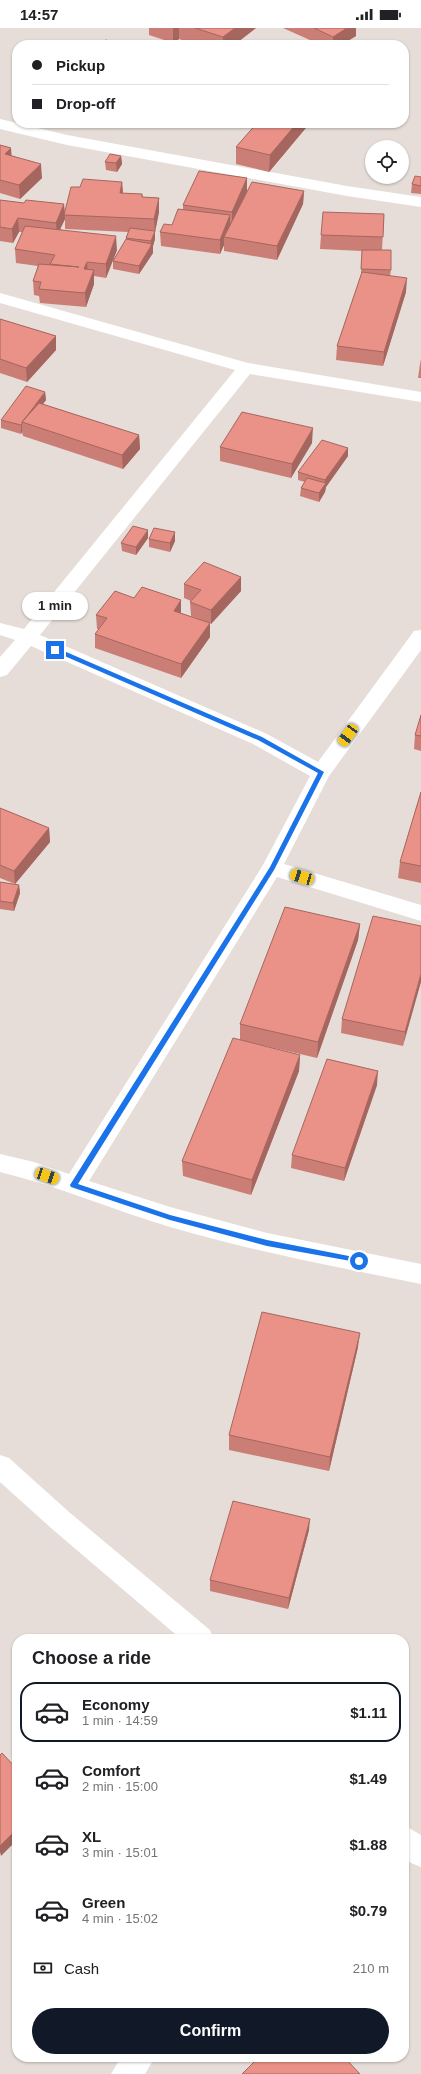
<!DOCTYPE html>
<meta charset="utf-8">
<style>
:root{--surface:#fff;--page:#f6f6f6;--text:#202124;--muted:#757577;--line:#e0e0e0;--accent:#111827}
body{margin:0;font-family:Helvetica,sans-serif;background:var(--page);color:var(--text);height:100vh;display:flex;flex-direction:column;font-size:15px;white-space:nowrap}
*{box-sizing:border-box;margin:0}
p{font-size:13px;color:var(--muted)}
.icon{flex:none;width:22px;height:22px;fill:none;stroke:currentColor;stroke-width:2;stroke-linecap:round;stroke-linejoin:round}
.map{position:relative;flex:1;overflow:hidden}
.details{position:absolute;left:12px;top:1606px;width:397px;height:428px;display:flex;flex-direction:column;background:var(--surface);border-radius:16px;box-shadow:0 1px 3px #0004}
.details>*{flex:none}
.hud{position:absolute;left:12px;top:12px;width:397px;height:88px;border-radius:16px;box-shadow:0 1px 3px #0004;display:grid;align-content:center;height:88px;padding:0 20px;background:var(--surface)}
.controls{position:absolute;left:365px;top:112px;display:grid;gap:8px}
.controls a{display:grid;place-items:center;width:44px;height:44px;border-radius:50%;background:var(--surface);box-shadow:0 1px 3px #0004;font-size:20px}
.end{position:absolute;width:18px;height:18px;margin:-9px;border:5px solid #1a73e8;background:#fff;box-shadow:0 0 0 2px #fff}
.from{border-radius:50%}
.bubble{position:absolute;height:28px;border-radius:14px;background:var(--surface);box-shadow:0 1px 3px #0004;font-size:13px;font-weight:700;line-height:28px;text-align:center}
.car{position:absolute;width:12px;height:24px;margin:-12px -6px;border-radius:5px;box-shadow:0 0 3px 1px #0007;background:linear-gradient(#f5c518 24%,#345 0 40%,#f5c518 0 76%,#345 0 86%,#f5c518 0)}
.hud b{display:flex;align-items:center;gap:14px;height:38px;font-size:15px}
.hud b+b{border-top:1px solid var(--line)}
.hud i{width:10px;height:10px;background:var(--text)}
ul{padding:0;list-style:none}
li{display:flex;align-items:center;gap:12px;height:60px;margin:0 8px 6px;padding:0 12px;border:2px solid transparent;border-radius:16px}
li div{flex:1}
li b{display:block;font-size:15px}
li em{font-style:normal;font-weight:700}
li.on{border-color:var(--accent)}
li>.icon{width:36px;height:36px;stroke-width:1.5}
h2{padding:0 20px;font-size:18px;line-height:48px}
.pay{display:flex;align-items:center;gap:10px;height:44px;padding:0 20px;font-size:15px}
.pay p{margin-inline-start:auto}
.button{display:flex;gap:8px;margin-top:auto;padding:8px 20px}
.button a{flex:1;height:46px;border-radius:24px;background:var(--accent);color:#fff;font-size:16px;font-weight:700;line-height:46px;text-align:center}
.status{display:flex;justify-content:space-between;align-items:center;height:28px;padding:0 20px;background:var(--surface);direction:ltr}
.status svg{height:11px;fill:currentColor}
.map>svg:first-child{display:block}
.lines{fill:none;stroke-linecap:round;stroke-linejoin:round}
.minor{fill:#fff;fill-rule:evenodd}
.wall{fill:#ca7e75}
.shaded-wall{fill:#a4665f}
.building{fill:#eb9288;stroke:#a4665f}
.route{fill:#1a73e8}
</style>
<div class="status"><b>14:57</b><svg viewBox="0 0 49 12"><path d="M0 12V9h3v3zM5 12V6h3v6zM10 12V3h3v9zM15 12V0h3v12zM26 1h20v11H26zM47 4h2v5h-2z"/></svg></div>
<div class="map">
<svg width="421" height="2046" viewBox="0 0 421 2046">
<rect width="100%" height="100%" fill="#e6ddd8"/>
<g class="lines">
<path class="minor" d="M0,91L67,107L347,158L421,169V179L347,168L67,117L0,101Z
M0,265L248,335L421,364V374L250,346L40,607L267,706L318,734L414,603L421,602V622L329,748L284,836L421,877V893L277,849L89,1153L170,1179L267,1205L421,1236V1256C337,1239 252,1223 170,1199C113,1182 58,1158 0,1144V1126L34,1134L69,1146L263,837L310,748L253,716L31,618L7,647L0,649V629L15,612L0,607V595L24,601L235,342L0,275Z
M0,1427L9,1430L69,1484L210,1602L214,1611H181L51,1500L0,1454Z
M404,1797L421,1807V1839L411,1835L404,1829Z
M121,2029H155L145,2046H111Z"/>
</g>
<path class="wall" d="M149,0H256L234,17H197L179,11L173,15L149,7Z
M283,0H356V8L341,17H321Z
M257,95H310L269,144L236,136V119Z
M0,117L11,120V127L42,150L20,171L0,165Z
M121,128L122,136L117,144L106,142L105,134Z
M421,149V166L411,165L412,156Z
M122,154L123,165L142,166L143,169L159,170V184L155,204V211L153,218V225L139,246L113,241V233L126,212V210L128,204L65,201V191L60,201L117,222L106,250L94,248V256L86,279L40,275L39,268L34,267L33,253L38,238L16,235L15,221L22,204H19L13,215L0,213V172L24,175L64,176L65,186L80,159Z
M304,163L303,176L277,232L224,223V217L220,226L161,218L160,204L172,197L183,182V177L247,164L244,171Z
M384,186L382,222L391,242L390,248L406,264L383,338L336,332L337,318L361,247L362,223L320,221L321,207Z
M0,291L56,308V322L27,354L0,345Z
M421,331V350H418L420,336Z
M45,364L46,372L43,376L139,407L140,421L123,441L23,408L22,404L21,406L1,400V392Z
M312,415L291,450L220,433V419Z
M348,420V428L326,459L325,464L319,474L300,468L301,460L305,454L298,452V444Z
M148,510L136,527L122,523L121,515Z
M149,511L175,513L170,524L149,519Z
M184,556L241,563L211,596L210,595V609L181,650L95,620V606L99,601H97L96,587L134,570L181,572V585L204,593L191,588L190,574L191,573L184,570Z
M421,687V723L414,721L415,707Z
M421,764V855L398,850L400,834Z
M0,780L49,800L50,814L15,856L0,850Z
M0,854L19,857L20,865L14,883L0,881Z
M360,896L358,912L317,1030L240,1012V996Z
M421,898L403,1018L341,1005L342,991Z
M300,1027L299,1043L251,1167L183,1148L182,1133Z
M377,1057L344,1153L291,1140L292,1127Z
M358,1319L329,1443L229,1422V1407Z
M309,1502L288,1581L210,1563V1552Z"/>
<path class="shaded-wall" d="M173,0H179V11L173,15Z
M235,0H256L234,17H223V9Z
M347,0H356V8L341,17H333V9Z
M297,95H310L269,144L270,127Z
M11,120L12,133L5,126Z
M121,128L122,136L117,144L116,135Z
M41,136L42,150L20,171L19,157Z
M247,150V164L232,198V184Z
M122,154L123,167L120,165Z
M304,163L303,176L277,232V218Z
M159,170V184L155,204V211L153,218V225L139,246V238L151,219V213L155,204L154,191Z
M64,176L65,191L57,208L56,195Z
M230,187V201L224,209V217L220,226V212Z
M18,190L19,204L13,215L12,201Z
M116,208L117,222L106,250V236Z
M87,234L88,248L84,241Z
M94,242V256L86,279L85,265Z
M407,250L406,264L383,338L384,324Z
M56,308V322L27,354L26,340Z
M45,364L46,372L28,396L23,394Z
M22,396V404L21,406V397Z
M313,400L312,415L291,450L292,436Z
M139,407L140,421L123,441L122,427Z
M348,420V428L326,459L325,464L319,474V465L325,457V452Z
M148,502V510L136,527V519Z
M175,504V513L170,524V515Z
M241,549V563L211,596V582Z
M181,572V586L174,583Z
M210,595V609L181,650V636Z
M49,800L50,814L15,856L14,843Z
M19,857L20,865L14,883L13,875Z
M360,896L358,912L317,1030L318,1014Z
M421,946V954L403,1018L405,1004Z
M300,1027L299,1043L251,1167L252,1152Z
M378,1043L377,1057L344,1153L345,1140Z
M360,1305L358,1319L329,1443L330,1429Z
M310,1491L309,1502L288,1581L289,1570Z
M17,1801V1812L1,1828L0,1824V1818Z"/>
<path class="building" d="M195,0H235L223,9Z
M314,0H347L333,9Z
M106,12L118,17H97Z
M257,95H297L270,127L236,119Z
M0,117L11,120L5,126L41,136L19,157L0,152Z
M110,126L121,128L116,135L105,134Z
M199,143L247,150L232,184L183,177Z
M415,148L421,149V158L412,156Z
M83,151L122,154L120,165L142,166V169L159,170L154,191L64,187L71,159H80Z
M252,154L304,163L277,218L224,209Z
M0,172L24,175L26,172L64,176L56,195L18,190L12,201L0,199Z
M178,181L230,187L220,212L160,204L164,196L172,197Z
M323,184L384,186L383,209L321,207Z
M25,198L116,208L106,236L87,234L84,241L94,242L85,265L39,261L41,254L33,253L39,236L79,239L50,236L55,227L15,221Z
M130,200L155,203L151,213L126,210Z
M126,211L152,216L139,238L113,233Z
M362,222H391V242L361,241Z
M362,244L407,250L384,324L337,318Z
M0,291L56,308L26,340L0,331Z
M26,358L45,364L30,384L22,394V396L21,397L1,392Z
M39,375L139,407L122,427L22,394Z
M242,384L313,400L292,436L220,419Z
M322,412L348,420L325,452L298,444Z
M307,450L326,455L319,465L301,460Z
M133,498L148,502L136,519L121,515Z
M154,500L175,504L170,515L149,511Z
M204,534L241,549L211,582L190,574L201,562L184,556Z
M142,559L181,572L174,583L210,595L181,636L95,606L107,590L96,587L115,563L134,570Z
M421,687V708L415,707Z
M421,764V838L400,834Z
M0,780L49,800L14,843L0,837Z
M0,854L19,857L13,875L0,873Z
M285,879L360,896L318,1014L240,996Z
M373,888L421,898V946L405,1004L342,991Z
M233,1010L300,1027L252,1152L182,1133Z
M327,1031L378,1043L345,1140L292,1127Z
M262,1284L360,1305L330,1429L229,1407Z
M233,1473L310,1491L289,1570L210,1552Z
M2,1725L17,1741V1801L0,1818V1727Z
M259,2029H344L360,2046H242Z"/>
<path class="route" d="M53,620H57L262,709L324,744L274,842L78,1156L170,1187L267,1212L359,1230L363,1233L362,1235L267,1218L170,1192L71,1159L70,1157L270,839L318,745L258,712L53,623Z"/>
</svg>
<div class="controls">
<a><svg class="icon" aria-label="locate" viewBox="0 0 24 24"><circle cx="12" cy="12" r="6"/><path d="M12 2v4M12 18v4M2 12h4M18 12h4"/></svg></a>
</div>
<i class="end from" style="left:359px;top:1233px"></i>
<i class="end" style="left:55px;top:622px"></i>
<div class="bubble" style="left:22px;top:564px;width:66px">1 min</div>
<i class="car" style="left:348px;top:707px;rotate:216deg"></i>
<i class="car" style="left:302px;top:849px;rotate:287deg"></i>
<i class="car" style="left:47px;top:1148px;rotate:109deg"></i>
<div class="hud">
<b><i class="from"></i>Pickup</b>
<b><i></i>Drop-off</b>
</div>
<section class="details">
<h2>Choose a ride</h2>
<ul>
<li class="on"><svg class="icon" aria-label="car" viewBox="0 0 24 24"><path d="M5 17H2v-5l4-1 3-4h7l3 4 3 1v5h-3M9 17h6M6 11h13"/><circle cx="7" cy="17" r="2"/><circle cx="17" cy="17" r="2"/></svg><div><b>Economy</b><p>1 min · 14:59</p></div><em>$1.11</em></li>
<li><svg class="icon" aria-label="car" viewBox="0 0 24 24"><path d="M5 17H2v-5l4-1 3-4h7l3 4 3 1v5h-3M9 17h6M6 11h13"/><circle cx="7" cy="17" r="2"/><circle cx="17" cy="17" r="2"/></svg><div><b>Comfort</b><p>2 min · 15:00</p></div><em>$1.49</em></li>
<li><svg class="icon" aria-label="car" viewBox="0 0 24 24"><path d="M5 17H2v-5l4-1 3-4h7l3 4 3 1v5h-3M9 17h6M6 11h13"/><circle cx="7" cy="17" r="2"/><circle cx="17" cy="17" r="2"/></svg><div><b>XL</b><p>3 min · 15:01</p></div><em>$1.88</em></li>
<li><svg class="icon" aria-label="car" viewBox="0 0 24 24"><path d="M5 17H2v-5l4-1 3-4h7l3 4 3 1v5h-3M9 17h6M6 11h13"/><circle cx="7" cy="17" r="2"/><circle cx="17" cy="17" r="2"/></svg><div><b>Green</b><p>4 min · 15:02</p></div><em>$0.79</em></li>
</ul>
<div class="pay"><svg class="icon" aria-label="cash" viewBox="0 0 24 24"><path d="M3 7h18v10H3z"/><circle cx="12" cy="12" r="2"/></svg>Cash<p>210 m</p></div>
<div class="button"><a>Confirm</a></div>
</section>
</div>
